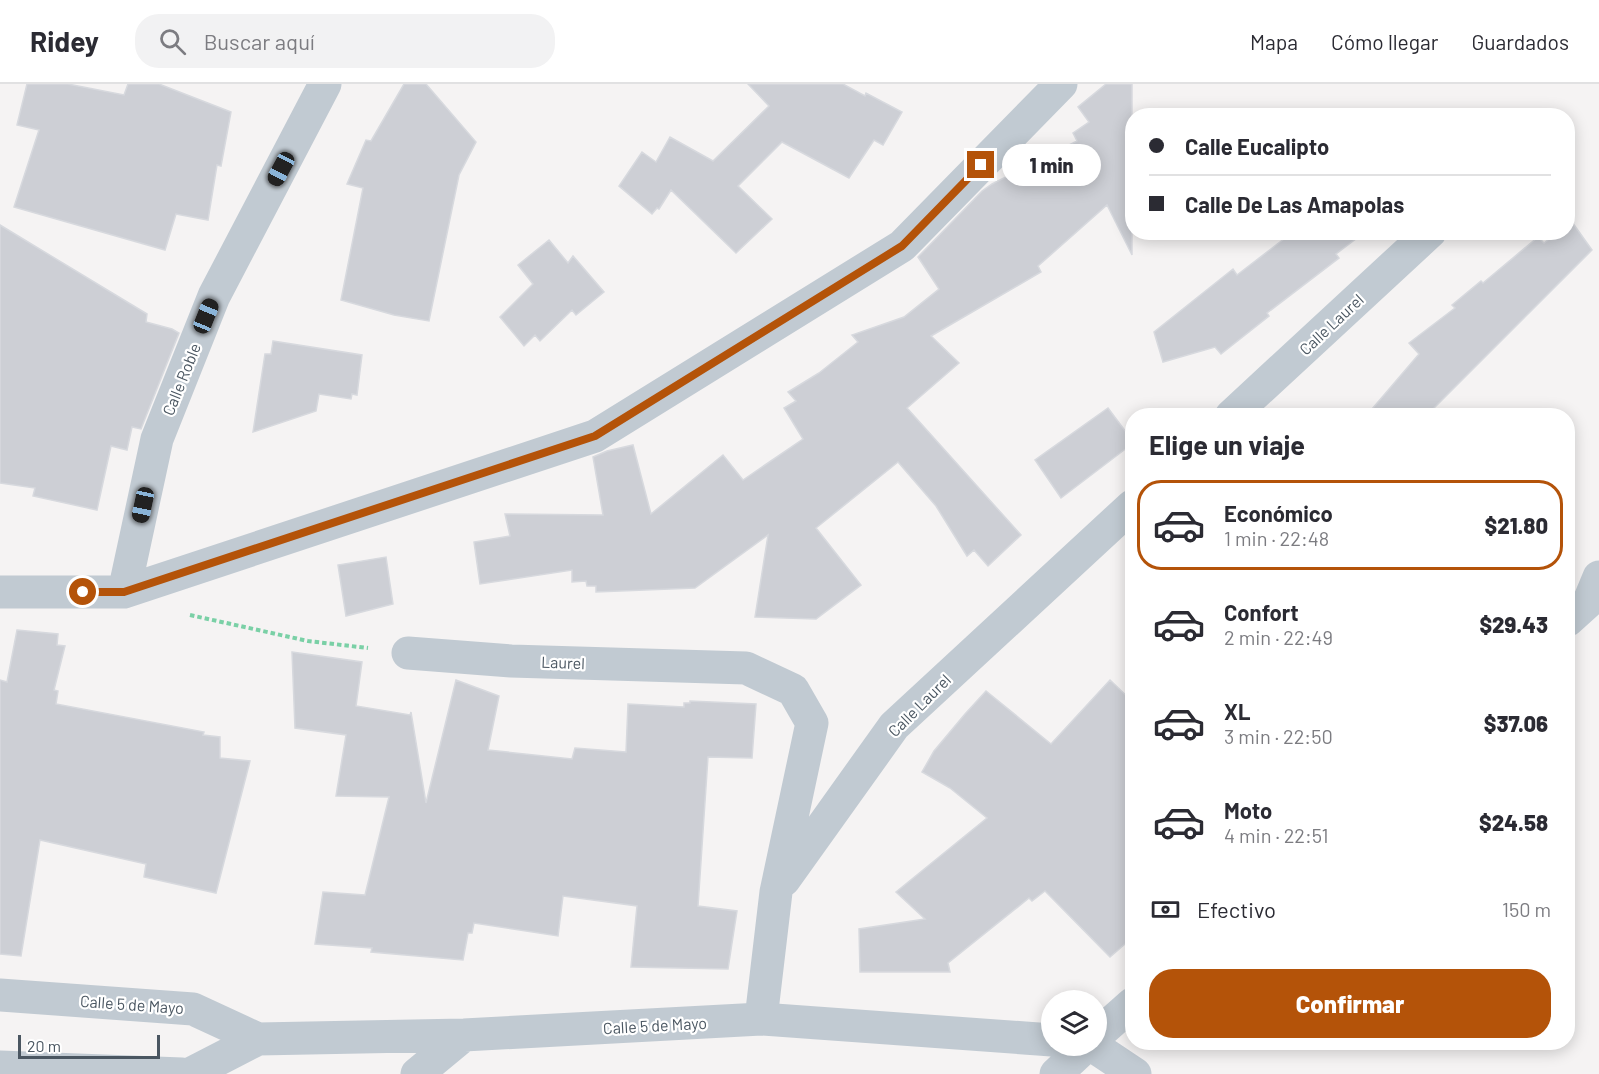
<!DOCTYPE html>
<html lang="es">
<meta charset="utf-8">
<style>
:root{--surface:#fff;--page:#f2f2f3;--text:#2b2b33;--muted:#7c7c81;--line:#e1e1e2;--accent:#b45309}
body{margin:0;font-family:Barlow,sans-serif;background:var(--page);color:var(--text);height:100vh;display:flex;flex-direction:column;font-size:22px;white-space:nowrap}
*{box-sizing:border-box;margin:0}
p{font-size:20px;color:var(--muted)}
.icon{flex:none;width:33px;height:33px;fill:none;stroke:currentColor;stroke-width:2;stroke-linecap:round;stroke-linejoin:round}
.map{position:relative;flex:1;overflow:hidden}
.sheet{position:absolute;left:1125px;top:324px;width:450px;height:642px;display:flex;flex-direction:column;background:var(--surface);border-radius:24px;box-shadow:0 3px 15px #0003}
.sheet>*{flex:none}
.banner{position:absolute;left:1125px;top:24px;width:450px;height:132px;border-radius:24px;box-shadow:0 3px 15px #0003;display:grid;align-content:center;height:132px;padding:0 24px;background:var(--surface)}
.tools{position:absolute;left:1041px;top:906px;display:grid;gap:12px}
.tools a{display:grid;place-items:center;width:66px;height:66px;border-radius:50%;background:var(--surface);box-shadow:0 3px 15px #0003;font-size:30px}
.scale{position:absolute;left:18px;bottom:15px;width:142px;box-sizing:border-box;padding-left:6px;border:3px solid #4a5661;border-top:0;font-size:16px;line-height:21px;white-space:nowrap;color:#4a5661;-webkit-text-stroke:4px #fff;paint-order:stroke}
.end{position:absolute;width:27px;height:27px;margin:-14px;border:8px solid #b45309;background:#fff;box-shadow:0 0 0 3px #fff}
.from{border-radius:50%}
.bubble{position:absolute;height:42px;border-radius:21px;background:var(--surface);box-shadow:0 3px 15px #0003;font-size:20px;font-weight:800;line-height:42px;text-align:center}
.car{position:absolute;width:18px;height:36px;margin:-18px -9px;border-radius:8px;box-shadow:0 0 4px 2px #0007;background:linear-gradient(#222 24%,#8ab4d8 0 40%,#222 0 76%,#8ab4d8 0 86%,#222 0)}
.banner b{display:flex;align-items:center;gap:21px;height:57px;font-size:22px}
.banner b+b{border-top:2px solid var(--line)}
.banner i{width:15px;height:15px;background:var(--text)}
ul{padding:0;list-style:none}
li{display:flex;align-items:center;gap:18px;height:90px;margin:0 12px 9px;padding:0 12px;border:3px solid transparent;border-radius:24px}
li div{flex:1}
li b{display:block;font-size:22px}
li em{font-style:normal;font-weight:800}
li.selected{border-color:var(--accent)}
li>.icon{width:54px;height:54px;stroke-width:1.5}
h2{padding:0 24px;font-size:27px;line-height:72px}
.pay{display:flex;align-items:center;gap:15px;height:66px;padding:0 24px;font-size:22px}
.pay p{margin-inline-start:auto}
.action{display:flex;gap:12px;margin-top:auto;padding:12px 24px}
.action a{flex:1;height:69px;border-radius:24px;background:var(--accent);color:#fff;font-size:24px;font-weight:800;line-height:69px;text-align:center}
header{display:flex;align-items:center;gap:36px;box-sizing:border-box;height:84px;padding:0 30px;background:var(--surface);border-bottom:2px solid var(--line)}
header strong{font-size:28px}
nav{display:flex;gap:33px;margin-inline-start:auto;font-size:21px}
.search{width:420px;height:54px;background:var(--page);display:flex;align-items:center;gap:15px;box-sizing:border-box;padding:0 21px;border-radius:24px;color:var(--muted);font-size:22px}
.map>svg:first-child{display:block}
.building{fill:#cdcfd5;stroke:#d7d9de;stroke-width:1.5}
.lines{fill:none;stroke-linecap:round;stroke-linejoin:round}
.path{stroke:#7ad0a6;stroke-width:4;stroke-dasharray:4.5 3;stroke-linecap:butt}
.minor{stroke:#c1cad2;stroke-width:33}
.route{stroke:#b45309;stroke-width:8}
.labels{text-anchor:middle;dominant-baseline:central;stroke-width:4.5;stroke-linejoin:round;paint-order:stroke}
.street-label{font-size:16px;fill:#4a5661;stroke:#fff}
</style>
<header>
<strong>Ridey</strong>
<div class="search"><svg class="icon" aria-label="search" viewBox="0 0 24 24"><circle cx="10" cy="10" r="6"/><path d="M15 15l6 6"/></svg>Buscar aquí</div>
<nav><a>Mapa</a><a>Cómo llegar</a><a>Guardados</a></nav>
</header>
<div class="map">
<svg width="1599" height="990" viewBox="0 0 1599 990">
<rect width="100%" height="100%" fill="#f5f3f3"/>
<path class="building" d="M27,0H68L124,11L128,0H159L231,28L221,82L217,81L208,136L176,130L165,166L14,123L39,46L17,41Z
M404,0H426L476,58L459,91L429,237L394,231L341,216L363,104L347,100L366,56L371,57Z
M748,0H843L865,12L866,9L902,28L883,61L874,56L849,94L782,58L738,102L772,135L736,169L671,106L659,125L657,124L652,130L619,102L642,68L656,78L670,53L713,77L769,22Z
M1106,0H1132V171L1107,121L1038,182L1041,188L931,252L959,279L907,324L1021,451L988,482L974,466L967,472L936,422L898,378L816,444L861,501L816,535L755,533L768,451L695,504L596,508V502H587L586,497L572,498V486L480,500L474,458L510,452L505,430L603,431L593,373L607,367L633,361L651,430L723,371L743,396L803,355L784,324L796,317L788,308L819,289L858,258L852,251L904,233L939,205L918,173L982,107L992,100L1077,57L1073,49L1089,38L1078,23Z
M1572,138L1592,166L1426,332H1366L1419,270L1409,259L1455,224L1452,221L1481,197L1483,199L1538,153L1544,159L1558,148H1568V141Z
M0,141L147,230L146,238L172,245L179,249L141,345L132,343L127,366L111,362L97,426L33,412L35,404L0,399Z
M1293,148H1365L1336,170L1339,174L1267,229L1269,232L1221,270L1215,263L1163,278L1154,248L1233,185L1237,191Z
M549,156L568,179L573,172L604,208L576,231L572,226L540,257L535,251L524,262L500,233L533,200L518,181Z
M273,257L362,271L357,311L352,310L351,315L319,310L316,327L253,348L265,270H271Z
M1108,324L1132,356V360L1061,414L1035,376Z
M386,473L393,520L346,532L338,481Z
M17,546L58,550L57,561L65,562L54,606L58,607L56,620L204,648L203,651L220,653V674L250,677L216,809L144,793L146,780L40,756L21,872L0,870V596L7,598Z
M292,568L362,578L356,622L410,631L411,628L426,719L456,596L499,612L488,666L572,675L575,664L626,668L628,620L684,623V619H690V617L756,620L752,674L708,673L698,822L737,827L728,885L631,883L637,822L563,812L558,852L474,839L472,849H468L463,876L371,868L372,864L315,860L323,808L365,811L389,713L336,712L346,651L295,644Z
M1110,596L1132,617V854L1110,873L1045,807L1032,817L1029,814L948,879L950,888H860L859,845L925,835L896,808L987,734L950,704L922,688L934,667L965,630L986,607L1051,660Z"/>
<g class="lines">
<path class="path" d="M190,531L308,557L368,564"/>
<path class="minor" d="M1231,332L1430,148
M0,508H124L595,352L902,162L1061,0
M124,508L157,355L214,212L325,0
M1568,536L1589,517L1599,493
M408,569L511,577L746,584L793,606L812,639L776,808L761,935
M784,796L894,642L1132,422
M0,911L193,925L258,955L464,951L761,935L1052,956
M1096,952L1132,920
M1093,962L1135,990
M0,983L182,990
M190,990L258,955
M417,990L464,951
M1056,990L1086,962"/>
</g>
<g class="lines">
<path class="route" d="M83,508H124L595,352L902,162L981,81"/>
</g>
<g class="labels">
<g class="street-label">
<text transform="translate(1331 240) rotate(-43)">Calle Laurel</text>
<text transform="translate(181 295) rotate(-68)">Calle Roble</text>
<text transform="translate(563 578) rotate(2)">Laurel</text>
<text transform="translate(919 621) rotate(-45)">Calle Laurel</text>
<text transform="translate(132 920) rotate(4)">Calle 5 de Mayo</text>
<text transform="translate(655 941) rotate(-3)">Calle 5 de Mayo</text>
</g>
</g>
</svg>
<div class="tools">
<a><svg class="icon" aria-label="layers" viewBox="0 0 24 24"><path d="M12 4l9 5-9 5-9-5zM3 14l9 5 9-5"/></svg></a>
</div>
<div class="scale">20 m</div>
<i class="end from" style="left:83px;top:508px"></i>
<i class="end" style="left:981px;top:81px"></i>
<div class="bubble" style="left:1002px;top:60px;width:99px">1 min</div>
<i class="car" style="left:281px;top:85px;rotate:208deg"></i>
<i class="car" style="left:206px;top:232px;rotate:22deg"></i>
<i class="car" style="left:143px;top:421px;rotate:192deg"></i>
<div class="banner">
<b><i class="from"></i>Calle Eucalipto</b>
<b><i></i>Calle De Las Amapolas</b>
</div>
<section class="sheet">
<h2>Elige un viaje</h2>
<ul>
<li class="selected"><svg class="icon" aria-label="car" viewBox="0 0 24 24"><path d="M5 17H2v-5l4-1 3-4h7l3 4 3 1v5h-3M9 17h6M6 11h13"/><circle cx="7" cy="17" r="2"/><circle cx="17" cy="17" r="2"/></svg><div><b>Económico</b><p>1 min · 22:48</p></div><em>$21.80</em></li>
<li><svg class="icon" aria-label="car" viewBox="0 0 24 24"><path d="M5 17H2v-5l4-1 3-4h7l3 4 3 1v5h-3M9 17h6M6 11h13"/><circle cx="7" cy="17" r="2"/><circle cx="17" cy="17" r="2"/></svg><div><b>Confort</b><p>2 min · 22:49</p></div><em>$29.43</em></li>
<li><svg class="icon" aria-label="car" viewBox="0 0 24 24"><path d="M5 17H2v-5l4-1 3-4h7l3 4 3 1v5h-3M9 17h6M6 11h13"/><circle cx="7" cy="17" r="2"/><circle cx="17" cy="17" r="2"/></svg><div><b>XL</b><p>3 min · 22:50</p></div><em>$37.06</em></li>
<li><svg class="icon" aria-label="car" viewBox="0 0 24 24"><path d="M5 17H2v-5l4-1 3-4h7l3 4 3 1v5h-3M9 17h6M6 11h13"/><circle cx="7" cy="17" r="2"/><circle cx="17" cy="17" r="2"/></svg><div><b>Moto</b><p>4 min · 22:51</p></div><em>$24.58</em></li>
</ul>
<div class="pay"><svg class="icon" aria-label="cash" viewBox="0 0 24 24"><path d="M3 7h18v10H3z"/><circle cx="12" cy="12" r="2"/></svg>Efectivo<p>150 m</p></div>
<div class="action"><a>Confirmar</a></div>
</section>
</div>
